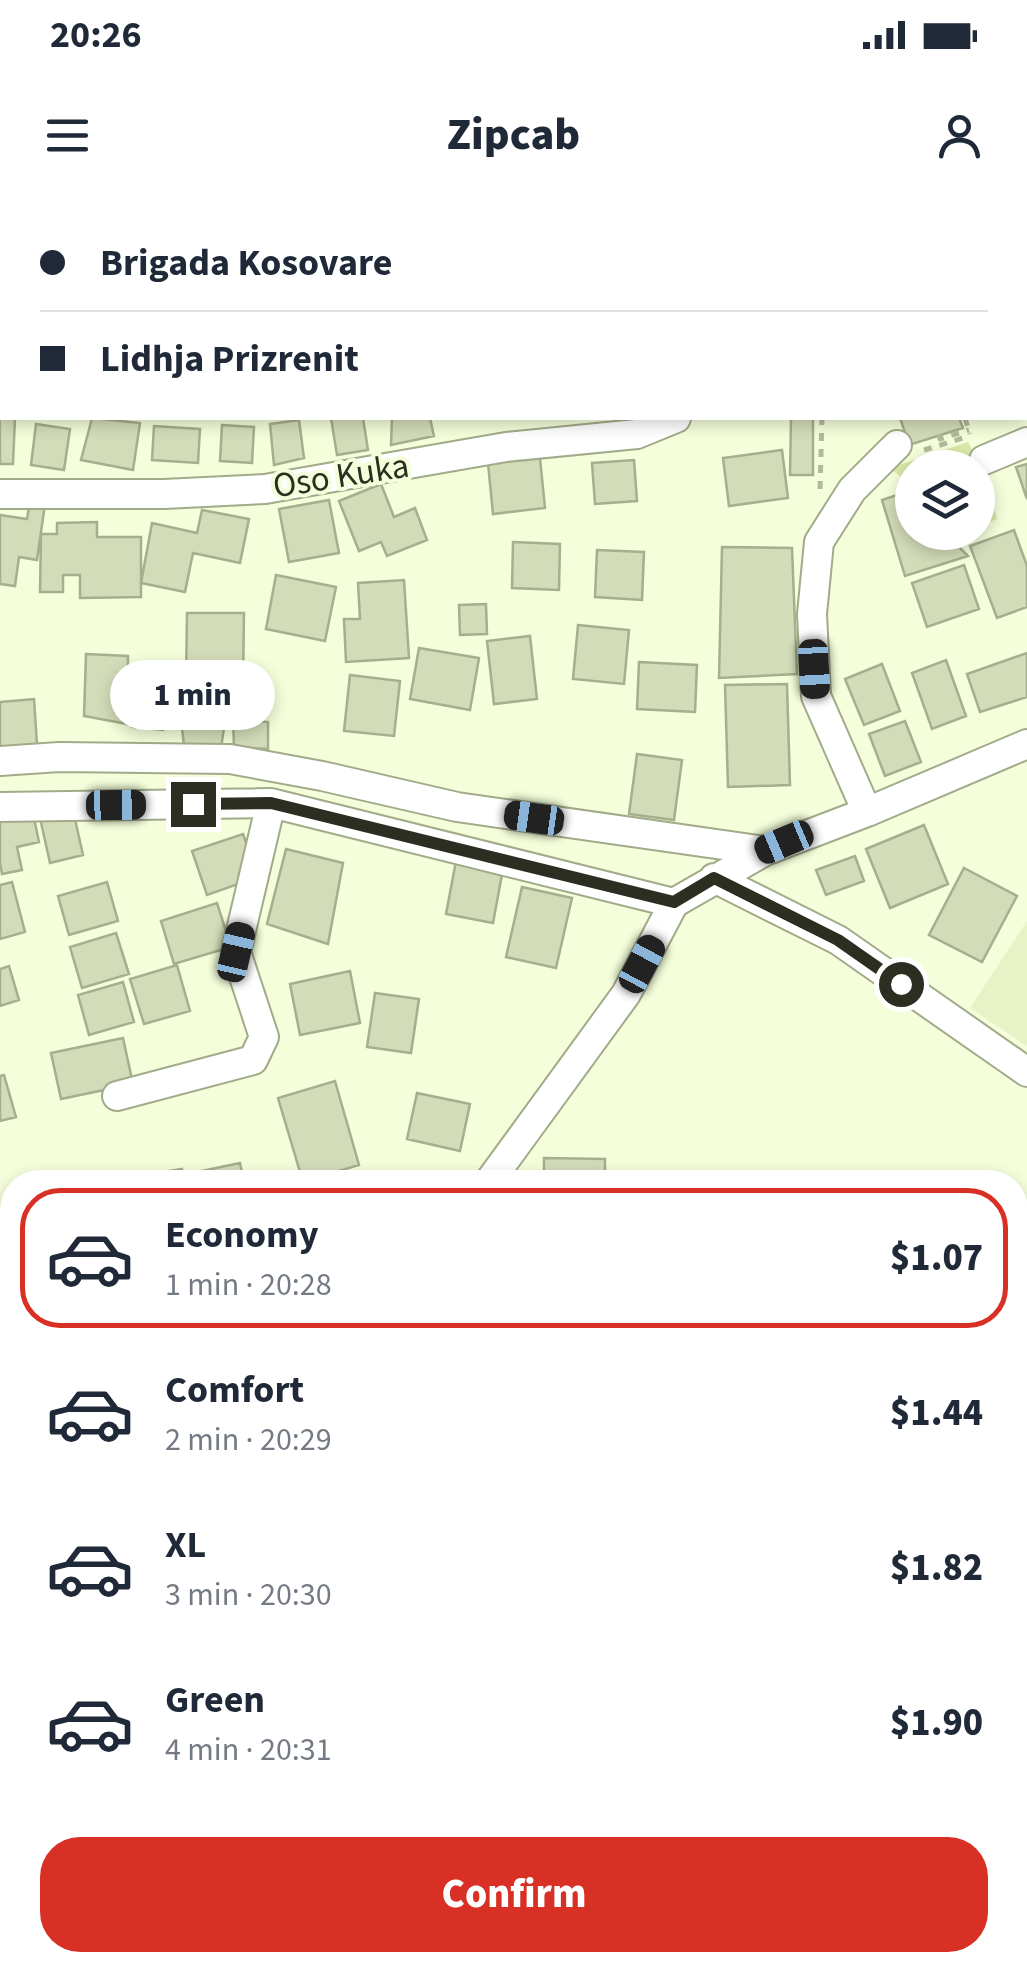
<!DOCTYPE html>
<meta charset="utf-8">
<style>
:root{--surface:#fff;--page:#f2f2f3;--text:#1f2937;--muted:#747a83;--line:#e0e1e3;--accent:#d93025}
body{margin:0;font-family:"Source Sans 3",sans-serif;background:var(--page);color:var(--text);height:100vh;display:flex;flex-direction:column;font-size:38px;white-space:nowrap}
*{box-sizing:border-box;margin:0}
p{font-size:32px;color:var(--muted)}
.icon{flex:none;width:55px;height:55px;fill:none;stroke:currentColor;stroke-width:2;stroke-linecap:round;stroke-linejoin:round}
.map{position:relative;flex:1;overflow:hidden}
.details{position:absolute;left:0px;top:970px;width:1028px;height:802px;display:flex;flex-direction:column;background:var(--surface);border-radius:40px 40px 0 0;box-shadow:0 5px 15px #0003}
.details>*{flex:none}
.guide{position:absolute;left:0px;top:0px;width:1028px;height:220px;box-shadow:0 5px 15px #0003;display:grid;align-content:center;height:220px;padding:0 40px;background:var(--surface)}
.controls{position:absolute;left:895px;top:250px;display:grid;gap:20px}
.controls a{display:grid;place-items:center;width:100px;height:100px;border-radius:50%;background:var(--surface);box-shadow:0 5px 15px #0003;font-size:50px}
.end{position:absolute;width:45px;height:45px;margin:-22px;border:12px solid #2b2e21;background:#fff;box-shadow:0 0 0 5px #fff}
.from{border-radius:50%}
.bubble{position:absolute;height:70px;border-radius:35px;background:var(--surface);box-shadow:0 5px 15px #0003;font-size:32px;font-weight:800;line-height:70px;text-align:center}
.car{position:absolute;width:30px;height:60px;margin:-30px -15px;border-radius:12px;box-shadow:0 0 8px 2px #0007;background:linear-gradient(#222 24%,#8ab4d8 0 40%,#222 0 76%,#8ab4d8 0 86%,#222 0)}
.guide b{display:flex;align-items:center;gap:35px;height:95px;font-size:38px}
.guide b+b{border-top:2px solid var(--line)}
.guide i{width:25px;height:25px;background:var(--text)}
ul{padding:18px 0 0;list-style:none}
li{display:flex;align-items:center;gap:30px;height:140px;margin:0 20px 15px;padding:0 20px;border:5px solid transparent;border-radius:40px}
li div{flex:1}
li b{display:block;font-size:38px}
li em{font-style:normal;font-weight:800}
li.selected{border-color:var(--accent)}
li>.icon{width:90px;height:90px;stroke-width:1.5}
.primary-button{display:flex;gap:20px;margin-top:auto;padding:20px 40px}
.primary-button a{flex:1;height:115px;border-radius:40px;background:var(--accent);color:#fff;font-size:40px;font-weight:800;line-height:115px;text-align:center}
.status{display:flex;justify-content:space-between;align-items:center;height:70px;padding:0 50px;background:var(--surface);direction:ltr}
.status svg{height:28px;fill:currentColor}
header{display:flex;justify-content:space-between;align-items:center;height:130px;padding:0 40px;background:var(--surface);font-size:45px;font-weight:800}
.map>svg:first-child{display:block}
.built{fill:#e7f2c7}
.green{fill:#d9e9a8}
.building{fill:#d3dcb9;stroke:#a5ae8d;stroke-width:2.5}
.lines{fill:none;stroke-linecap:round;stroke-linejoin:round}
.service-casing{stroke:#a2ab89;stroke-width:19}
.minor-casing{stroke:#a2ab89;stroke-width:32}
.path{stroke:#b2b99d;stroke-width:5;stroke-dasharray:8 8;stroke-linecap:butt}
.service{stroke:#fff;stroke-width:14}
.minor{stroke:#fff;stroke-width:28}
.route{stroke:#2b2e21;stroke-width:12}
.labels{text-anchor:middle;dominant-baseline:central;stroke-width:8;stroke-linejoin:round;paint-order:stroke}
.street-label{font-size:35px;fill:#2b2e21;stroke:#f4feda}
</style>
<div class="status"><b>20:26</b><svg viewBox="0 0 49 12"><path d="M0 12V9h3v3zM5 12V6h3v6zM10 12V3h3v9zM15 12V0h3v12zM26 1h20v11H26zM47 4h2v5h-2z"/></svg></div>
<header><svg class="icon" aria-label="menu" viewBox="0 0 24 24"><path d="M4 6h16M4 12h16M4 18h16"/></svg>Zipcab<svg class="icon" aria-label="person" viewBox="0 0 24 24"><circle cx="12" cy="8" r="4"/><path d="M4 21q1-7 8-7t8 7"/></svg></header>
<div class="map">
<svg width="1027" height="1772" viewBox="0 0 1027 1772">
<rect width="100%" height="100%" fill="#f4feda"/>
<path class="built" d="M1027,721V846L970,808Z"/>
<path class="green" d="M968,242L981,265L997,319L978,327V268H912V286L890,268Z"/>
<path class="building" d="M0,0H35V2H2V46H0Z
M83,0H149V2H83Z
M150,0H232L231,2H150Z
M271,0H328L323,2H271Z
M463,0H520L518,2H471Z
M533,0H575L574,2H532Z
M636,0H706V2H636Z
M919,0H961L962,2H919Z
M0,104L2,105V157H0Z
M1025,146L1027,152V199H1025Z
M0,217L15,218L13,264H0Z
M92,218L140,223L133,270L81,260Z
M331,218H363L368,250L337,255Z
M392,218H430L434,236L391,245Z
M791,218H813V275H790Z
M900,218H959L963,228L909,245Z
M299,220L304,258L274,265L270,224Z
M36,224L70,229L64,270L31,265Z
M222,225L254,227L252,263L220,261Z
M154,226L200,229L198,263L152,260Z
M782,250L788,298L729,306L723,258Z
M540,258L545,308L493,314L488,263Z
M634,260L637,301L595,304L592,263Z
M1027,264V299L1016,267Z
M381,284L394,317L415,308L427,340L387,356L381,342L359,351L339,301Z
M906,292L912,299V332H944L968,356L905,376L882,300Z
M329,300L339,353L289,362L279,309Z
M30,302L45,304L37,360L19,357L15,386L0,384V315L27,319Z
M202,310L249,319L240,363L193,353L185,392L141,383L152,323L197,333Z
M97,322V337H141V397L80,398V375H63V392H40L41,334H57V323Z
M1014,330L1027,366V407L997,418L970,346Z
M513,342L560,344L559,390L512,388Z
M722,347L792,348L797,474L719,478Z
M597,350L644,352L642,400L595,397Z
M964,365L979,409L927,427L912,383Z
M276,375L336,387L325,441L266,429Z
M404,380L409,458L346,462L344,419H360L358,383Z
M486,404L487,434L460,435L459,405Z
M187,413H244L243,482L186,481Z
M578,425L629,430L624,484L573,479Z
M530,436L537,499L494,504L487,441Z
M419,448L479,458L470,510L410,499Z
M1027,453V497L980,512L967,474Z
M86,454L128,456L127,524L84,516Z
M946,460L966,516L932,529L912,473Z
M639,462L697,465L695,512L637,509Z
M882,464L900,511L864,525L845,479Z
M350,475L400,481L394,536L344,531Z
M139,476L184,481L180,516L165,514L163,530L132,527Z
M787,484L790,585L728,587L725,485Z
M34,499L37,544L0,547V502Z
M233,518L268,522V549L234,547Z
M181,519L225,522L221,548L184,546Z
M905,521L921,562L885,576L869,534Z
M637,554L682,560L674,620L629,614Z
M73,610L83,655L50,663L40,618Z
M33,613L39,642L17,647L22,670L2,674L0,663V620Z
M924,625L948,684L890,708L866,649Z
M243,634L258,677L207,695L192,651Z
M286,649L343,663L328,744L267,724Z
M855,656L864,681L826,695L816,670Z
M456,661L503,669L493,723L446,714Z
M964,668L1017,696L982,762L929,735Z
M12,682L25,732L0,739V685Z
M107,682L118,721L69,735L58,696Z
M522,687L572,698L556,768L506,757Z
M217,703L231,747L174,764L161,721Z
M116,733L129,774L82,788L70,747Z
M177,765L190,811L144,824L130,779Z
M9,766L19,800L0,806V769Z
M350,771L360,823L300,835L290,784Z
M123,782L134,822L89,835L78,795Z
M375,793L419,799L411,853L367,847Z
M123,838L133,884L61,899L51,853Z
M4,875L16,917L0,921V876Z
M335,881L359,965L303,982L278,898Z
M417,893L470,904L460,951L407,939Z
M544,958L605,959V982H544Z
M240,963L244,982H199L197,972Z
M182,969L184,982H133L132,977Z
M102,975L103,982H48V981Z
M12,1065V1152L7,1153L0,1129V1069Z
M1025,1179H1027V1223H1022Z
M12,1198V1275L0,1277V1201Z
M1015,1271L1027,1277V1324L1015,1319Z
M0,1640L12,1645V1659L0,1688Z
M0,1733L12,1734V1760H40L39,1772H0Z
M113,1760H158L157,1769Z
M445,1760H491V1770L446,1772Z
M539,1760H586V1767L539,1763Z
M594,1760H649L647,1772H624L593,1767Z"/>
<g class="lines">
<g class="service-casing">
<path id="service" d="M0,1624L12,1629"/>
</g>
<g class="minor-casing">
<path id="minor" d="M869,0V2
M407,2L410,0
M0,72H2
M984,260L1027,242
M0,294H164L265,289L506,247L637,234L676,218
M0,561L59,557L230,559L322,576L457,607L765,651
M0,607L271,603L674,703
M867,612L816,496L812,414L819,342L852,290L897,245
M714,678L838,740L1027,872
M117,896L253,860L264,837L236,752L271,603
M489,982L626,794L674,703L765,651L867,612L1027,544
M1015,1135L1027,1138
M0,1155L12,1154
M0,1374L12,1428
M1015,1402L1027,1399
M47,1772L48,1760
M522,1772L524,1760"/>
</g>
<path class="path" d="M965,218L970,234
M939,235L940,239L969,230
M924,250L966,237
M820,289L822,218"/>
<use href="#service" class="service"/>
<use href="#minor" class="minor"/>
</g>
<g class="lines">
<path class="route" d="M193,604L271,603L674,702L714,678L838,740L901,784"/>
</g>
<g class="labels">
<g class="street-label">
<text transform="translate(341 276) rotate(-9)">Oso Kuka</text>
</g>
</g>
</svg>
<div class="controls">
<a><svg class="icon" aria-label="layers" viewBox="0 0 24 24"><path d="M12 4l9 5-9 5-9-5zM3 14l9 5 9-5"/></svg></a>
</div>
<i class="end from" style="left:901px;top:784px"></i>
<i class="end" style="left:193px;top:604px"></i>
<div class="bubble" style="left:110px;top:460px;width:165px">1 min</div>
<i class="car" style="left:814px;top:469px;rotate:177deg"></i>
<i class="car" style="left:116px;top:605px;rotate:89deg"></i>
<i class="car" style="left:534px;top:618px;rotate:278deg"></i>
<i class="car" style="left:784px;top:642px;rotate:247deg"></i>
<i class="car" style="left:236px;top:752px;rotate:13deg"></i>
<i class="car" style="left:642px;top:764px;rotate:28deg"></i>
<div class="guide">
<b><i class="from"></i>Brigada Kosovare</b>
<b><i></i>Lidhja Prizrenit</b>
</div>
<section class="details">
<ul>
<li class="selected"><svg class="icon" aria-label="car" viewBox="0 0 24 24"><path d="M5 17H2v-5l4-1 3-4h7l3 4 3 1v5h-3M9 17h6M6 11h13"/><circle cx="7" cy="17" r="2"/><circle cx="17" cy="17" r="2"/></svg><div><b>Economy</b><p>1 min · 20:28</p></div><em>$1.07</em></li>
<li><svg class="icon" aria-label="car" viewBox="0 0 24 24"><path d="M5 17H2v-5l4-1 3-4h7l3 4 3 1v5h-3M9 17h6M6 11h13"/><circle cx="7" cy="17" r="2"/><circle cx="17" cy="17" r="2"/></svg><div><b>Comfort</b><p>2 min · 20:29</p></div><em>$1.44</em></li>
<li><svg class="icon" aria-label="car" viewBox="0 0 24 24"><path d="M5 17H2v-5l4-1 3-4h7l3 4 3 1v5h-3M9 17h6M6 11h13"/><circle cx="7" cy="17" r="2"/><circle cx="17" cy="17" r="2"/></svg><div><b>XL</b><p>3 min · 20:30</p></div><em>$1.82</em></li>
<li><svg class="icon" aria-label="car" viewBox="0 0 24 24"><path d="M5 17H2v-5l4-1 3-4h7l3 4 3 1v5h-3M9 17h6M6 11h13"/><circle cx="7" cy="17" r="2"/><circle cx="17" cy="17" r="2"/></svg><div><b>Green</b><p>4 min · 20:31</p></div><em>$1.90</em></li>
</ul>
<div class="primary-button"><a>Confirm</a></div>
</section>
</div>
